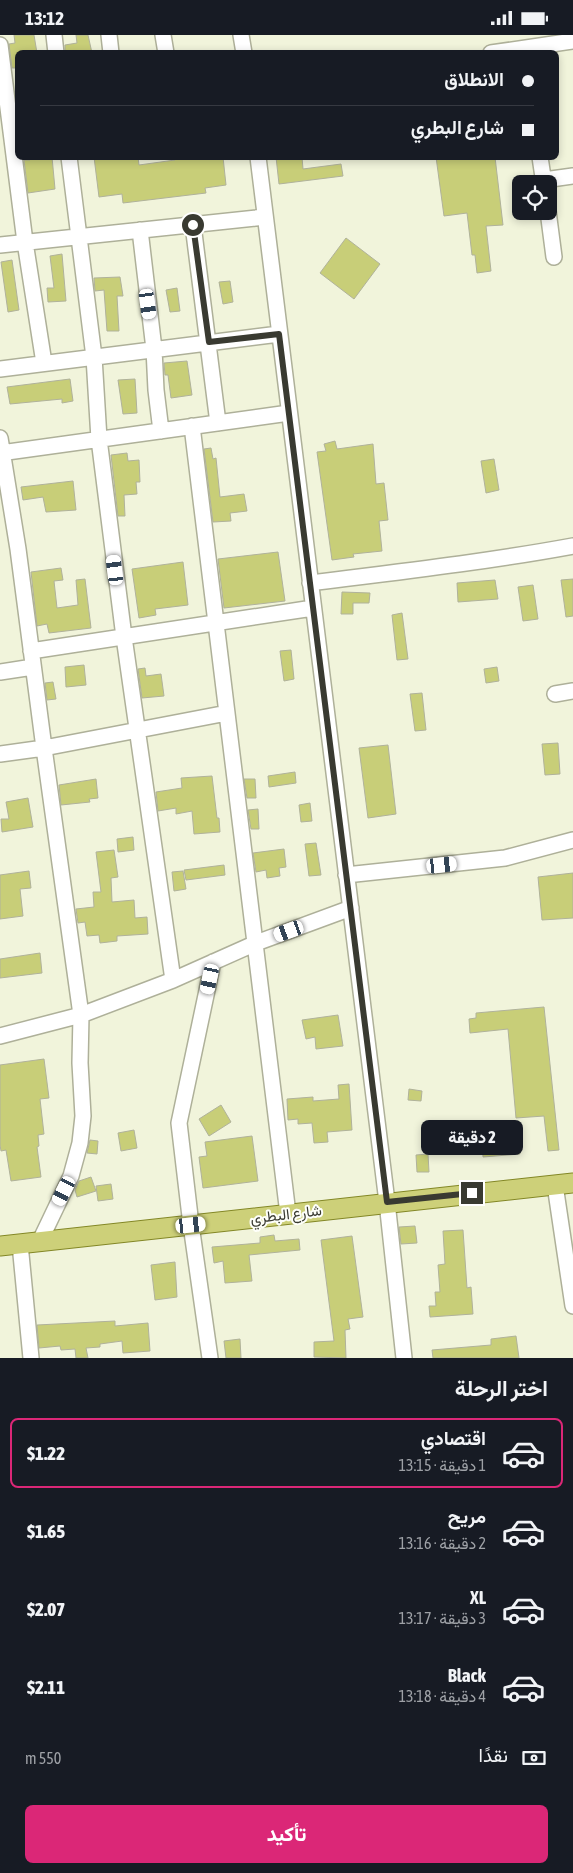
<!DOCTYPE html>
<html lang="ar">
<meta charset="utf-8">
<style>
:root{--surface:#171b24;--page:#20242c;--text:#f1f3f6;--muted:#9ea1a6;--line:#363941;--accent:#db2777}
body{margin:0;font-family:"Asap Condensed",Vazirmatn,sans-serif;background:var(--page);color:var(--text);direction:rtl;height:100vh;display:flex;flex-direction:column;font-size:19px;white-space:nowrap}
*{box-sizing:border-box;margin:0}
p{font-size:16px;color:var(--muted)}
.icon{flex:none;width:28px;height:28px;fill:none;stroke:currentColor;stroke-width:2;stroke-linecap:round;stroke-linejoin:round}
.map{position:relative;height:1323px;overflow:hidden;direction:ltr}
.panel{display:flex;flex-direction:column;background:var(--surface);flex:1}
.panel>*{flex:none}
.hud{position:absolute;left:15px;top:15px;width:544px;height:110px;border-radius:8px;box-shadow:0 2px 8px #0003;direction:rtl;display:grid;align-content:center;height:110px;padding:0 25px;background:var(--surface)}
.fabs{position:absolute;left:512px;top:140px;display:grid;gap:10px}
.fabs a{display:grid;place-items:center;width:45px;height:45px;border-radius:8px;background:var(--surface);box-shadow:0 2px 8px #0003;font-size:25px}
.end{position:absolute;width:22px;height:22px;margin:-11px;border:6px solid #393a31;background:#fff;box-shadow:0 0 0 2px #fff}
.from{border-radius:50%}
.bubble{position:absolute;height:35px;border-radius:8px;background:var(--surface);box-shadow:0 2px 8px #0003;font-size:16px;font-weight:800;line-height:35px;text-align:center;direction:rtl}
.car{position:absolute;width:15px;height:30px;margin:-15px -8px;border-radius:6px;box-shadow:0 0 4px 1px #0007;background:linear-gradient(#fff 24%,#345 0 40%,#fff 0 76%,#345 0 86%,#fff 0)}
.hud b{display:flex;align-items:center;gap:18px;height:48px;font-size:19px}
.hud b+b{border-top:1px solid var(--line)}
.hud i{width:12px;height:12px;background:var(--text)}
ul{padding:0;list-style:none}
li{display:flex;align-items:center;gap:15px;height:70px;margin:0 10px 8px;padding:0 15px;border:2px solid transparent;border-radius:8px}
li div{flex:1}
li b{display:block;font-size:19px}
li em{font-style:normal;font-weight:800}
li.current{border-color:var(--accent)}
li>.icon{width:45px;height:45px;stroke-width:1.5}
h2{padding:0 25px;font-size:22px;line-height:60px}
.pay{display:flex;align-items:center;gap:12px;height:55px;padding:0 25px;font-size:19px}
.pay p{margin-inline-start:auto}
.primary-button{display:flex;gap:10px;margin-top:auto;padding:10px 25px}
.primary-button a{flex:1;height:58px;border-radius:8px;background:var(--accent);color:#fff;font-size:20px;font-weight:800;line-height:58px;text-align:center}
.status{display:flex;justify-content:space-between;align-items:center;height:35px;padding:0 25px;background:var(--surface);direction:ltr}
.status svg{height:14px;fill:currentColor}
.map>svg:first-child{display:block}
.building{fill:#c8ce78;stroke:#b0b29b}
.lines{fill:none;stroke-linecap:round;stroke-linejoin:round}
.minor-casing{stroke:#aeb099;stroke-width:18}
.major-casing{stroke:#838726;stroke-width:21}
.minor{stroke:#fff;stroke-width:15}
.major{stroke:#cdd079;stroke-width:19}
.route{stroke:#393a31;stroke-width:6}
.labels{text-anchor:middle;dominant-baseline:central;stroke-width:4;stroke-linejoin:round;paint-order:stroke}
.street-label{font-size:15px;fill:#393a31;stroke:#fefffa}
</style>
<div class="status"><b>13:12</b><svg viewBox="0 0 49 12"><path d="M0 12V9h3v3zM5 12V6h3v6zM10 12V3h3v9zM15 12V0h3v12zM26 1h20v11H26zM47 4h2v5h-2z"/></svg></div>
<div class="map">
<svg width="573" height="1323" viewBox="0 0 573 1323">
<rect width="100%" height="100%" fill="#f1f4db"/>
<path class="building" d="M14,0H34L37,18H18V33H12L9,9L15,8Z
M76,0H88L92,18H65V10L77,8Z
M30,122H52L55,154L28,158L24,125H30Z
M94,122H138L139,130L175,125L174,122H223L226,150L205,153L206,158L123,168L122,159L99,162Z
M276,122H302L303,134L341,129L343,141L279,149Z
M436,122H495L503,190L486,191L491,236L477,238L475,220H472L467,178L444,181Z
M346,203L380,229L354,264L320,238Z
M62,219L66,266L48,267L47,253H54L50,221Z
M12,225L19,275L8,277L1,227Z
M120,242L123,261H117L119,296H107L104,255L95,256L94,243Z
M230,246L233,267L223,269L219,247Z
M177,253L180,276L170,277L166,255Z
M187,326L192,360L171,363L168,340H165L164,328Z
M70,344L73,366L62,368V364L10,369L7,352Z
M135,344L137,378L123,379L118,345Z
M335,406L337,414L373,409L376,449L384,448L388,485L379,486L382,516L353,519L354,522L332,525L317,417L326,416L324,409Z
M211,413L213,424L216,423L220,462L244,459L247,476L230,478L231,486L213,487L204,414Z
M127,418L128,426L139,425L140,447H136L137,459L124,460L125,481H118L111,420Z
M494,424L499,455L486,458L481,426Z
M73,446L76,475L46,477L43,462L23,465L21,452Z
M278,517L285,566L224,573L218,524Z
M183,527L188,570L155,574L156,580L139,583L132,534Z
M61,533L63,545L54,546L57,573L78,570L76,545L85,544L91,593L49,598L47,589L37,591L31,537Z
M573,544V581L566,582L561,545Z
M495,545L498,564L458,567L457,548Z
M533,550L538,584L523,586L518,552Z
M342,557L370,558L369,568H353V579H341Z
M402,578L408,624L397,625L392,580Z
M291,615L294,644L284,646L280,616Z
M84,630L86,650L66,652L65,632Z
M497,632L499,646L486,648L484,634Z
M145,633L146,641L161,639L164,661L142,663L138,634Z
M53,647L56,664L47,665L45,648Z
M422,658L426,695L415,696L410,659Z
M558,708L560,739L545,740L542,709Z
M388,710L396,779L368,783L359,713Z
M295,737L296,748L269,752L268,741Z
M212,741L217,783H219L220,797L194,799L192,776L176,779V773L158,776L156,757L182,753L181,743Z
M96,744L98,763L89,764L90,767L61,770L59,750Z
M244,744H255L256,763H247Z
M28,763L33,792L2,797L1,784H9L6,767Z
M310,768L312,786L301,787L299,770Z
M258,774L259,794H251L248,775Z
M133,802L134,815L118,817L117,804Z
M316,808L321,840L309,841L305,809Z
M284,814L286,832L279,833L280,841L267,843L266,835L256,837L253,818Z
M114,815L118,842L111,843L112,867L134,865L135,883L147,882L148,899L117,901V906L100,908L99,900L87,901L85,887L78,888L76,874L94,872L93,857H101L96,817Z
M224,830L225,840L186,845L184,835Z
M29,836L31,853L20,854L23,881L0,884V840Z
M183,836L186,854L174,856L172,837Z
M573,838V883L542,885L538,842Z
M40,918L42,938L0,943V924Z
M544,972L559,1115L548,1116L544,1081L516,1083L508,994L470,998L469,984L476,983V978Z
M338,980L343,1011L316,1014L315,1002L306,1004L302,985Z
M44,1024L49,1063L40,1064L44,1099L38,1100L39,1111L37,1112L41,1142L11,1146L6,1115L1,1116L0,1110V1030Z
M349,1049L352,1095L327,1097L328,1107L314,1108L312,1088L298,1089V1084L288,1085L287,1064L313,1062V1066L339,1064L338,1050Z
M409,1054L422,1056L421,1066L408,1065Z
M221,1070L231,1087L209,1101L199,1084Z
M134,1095L137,1113L121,1116L118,1098Z
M518,1100L520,1119L483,1122L482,1103Z
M252,1101L258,1146L203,1153L199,1122L207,1121L205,1107Z
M90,1105L98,1106L97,1119L87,1118Z
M428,1119L429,1137H417L416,1120Z
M91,1142L96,1156L77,1162L75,1155L79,1146Z
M111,1149L113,1164L98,1166L96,1151Z
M415,1191L417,1208L401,1209L399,1192Z
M463,1195L467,1253L471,1252L473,1279L430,1282L429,1271H436L435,1257H440L438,1230L445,1229L443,1196Z
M274,1200L275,1206L299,1204L300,1215L249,1220L252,1246L225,1248L223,1226L214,1228L212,1212L260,1208V1202Z
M352,1201L363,1282L348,1284L350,1294L345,1295L346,1323L314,1322V1307L334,1306L321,1205Z
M175,1227L177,1262L155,1265L151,1230Z
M115,1286V1291L148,1288L150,1316L123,1318L122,1306L100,1309V1312L86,1313L88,1323H76L75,1314L61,1315L60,1311L39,1313L37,1290Z
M516,1301L519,1323H433L432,1315L491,1310V1304Z
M240,1304L241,1323H226L224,1306Z"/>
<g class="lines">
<g class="minor-casing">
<path id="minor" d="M54,0L56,18
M109,0L111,18
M163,0L166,18
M241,0L244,18
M0,10L25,207L44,328
M491,18L573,6
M69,122L94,322L99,404L124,602L173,945
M258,122L387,1167L404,1323
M540,122L544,149
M544,145L573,141
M548,176L554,222
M193,190L218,388
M140,195L154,314L156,355L161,396
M0,210L265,182
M0,334L279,299
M192,391L288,1179
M0,403L18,514L44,713L81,980L80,1028L83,1081L80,1108L71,1141L40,1206
M0,418L289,378
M310,548C398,537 486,527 573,511
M31,616L313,573
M0,637L33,632
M555,659L573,656
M0,719L44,713L227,678
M346,840L505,823L573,805
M0,1001L81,980L173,945L256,908L351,873
M555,1150L573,1271
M20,1209L31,1323
M210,1323L191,1190L179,1088L213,927"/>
</g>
<g class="major-casing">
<path id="major" d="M0,1211L573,1148"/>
</g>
<use href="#minor" class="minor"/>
<use href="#major" class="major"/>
</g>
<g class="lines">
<path class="route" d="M193,190L209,307L279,299L387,1167L472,1158"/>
</g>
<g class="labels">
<g class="street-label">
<text transform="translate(286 1179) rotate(-7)">شارع البطري</text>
</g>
</g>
</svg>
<div class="fabs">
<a><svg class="icon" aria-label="locate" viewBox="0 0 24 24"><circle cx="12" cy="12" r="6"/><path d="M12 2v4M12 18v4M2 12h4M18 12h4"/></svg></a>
</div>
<i class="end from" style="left:193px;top:190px"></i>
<i class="end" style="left:472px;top:1158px"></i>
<div class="bubble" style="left:421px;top:1085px;width:102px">2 دقيقة</div>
<i class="car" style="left:148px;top:269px;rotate:172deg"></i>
<i class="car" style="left:115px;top:535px;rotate:353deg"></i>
<i class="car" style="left:442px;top:830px;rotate:84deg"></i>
<i class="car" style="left:289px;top:896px;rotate:250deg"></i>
<i class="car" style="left:210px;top:944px;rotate:192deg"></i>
<i class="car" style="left:64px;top:1156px;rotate:207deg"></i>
<i class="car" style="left:191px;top:1190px;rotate:84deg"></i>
<div class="hud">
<b><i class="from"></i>الانطلاق</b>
<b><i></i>شارع البطري</b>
</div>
</div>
<section class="panel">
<h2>اختر الرحلة</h2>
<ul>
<li class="current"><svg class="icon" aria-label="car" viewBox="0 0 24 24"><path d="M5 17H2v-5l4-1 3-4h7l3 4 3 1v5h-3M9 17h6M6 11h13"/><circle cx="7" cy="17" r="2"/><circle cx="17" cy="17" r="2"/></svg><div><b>اقتصادي</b><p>1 دقيقة · 13:15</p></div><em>$1.22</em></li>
<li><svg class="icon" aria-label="car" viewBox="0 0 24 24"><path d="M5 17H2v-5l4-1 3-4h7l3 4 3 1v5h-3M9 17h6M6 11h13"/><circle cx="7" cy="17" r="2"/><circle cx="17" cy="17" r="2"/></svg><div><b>مريح</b><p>2 دقيقة · 13:16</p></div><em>$1.65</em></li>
<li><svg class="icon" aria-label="car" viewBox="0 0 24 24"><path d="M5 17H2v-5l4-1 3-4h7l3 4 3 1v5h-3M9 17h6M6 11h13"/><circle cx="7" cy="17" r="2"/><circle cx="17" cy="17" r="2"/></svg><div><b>XL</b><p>3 دقيقة · 13:17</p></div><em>$2.07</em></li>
<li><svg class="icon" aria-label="car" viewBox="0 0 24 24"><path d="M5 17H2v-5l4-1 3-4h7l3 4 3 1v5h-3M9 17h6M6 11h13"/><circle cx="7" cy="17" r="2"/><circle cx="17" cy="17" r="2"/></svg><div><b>Black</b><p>4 دقيقة · 13:18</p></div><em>$2.11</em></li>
</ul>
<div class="pay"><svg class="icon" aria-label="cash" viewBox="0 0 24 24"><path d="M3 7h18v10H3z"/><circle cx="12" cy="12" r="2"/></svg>نقدًا<p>550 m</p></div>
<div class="primary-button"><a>تأكيد</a></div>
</section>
